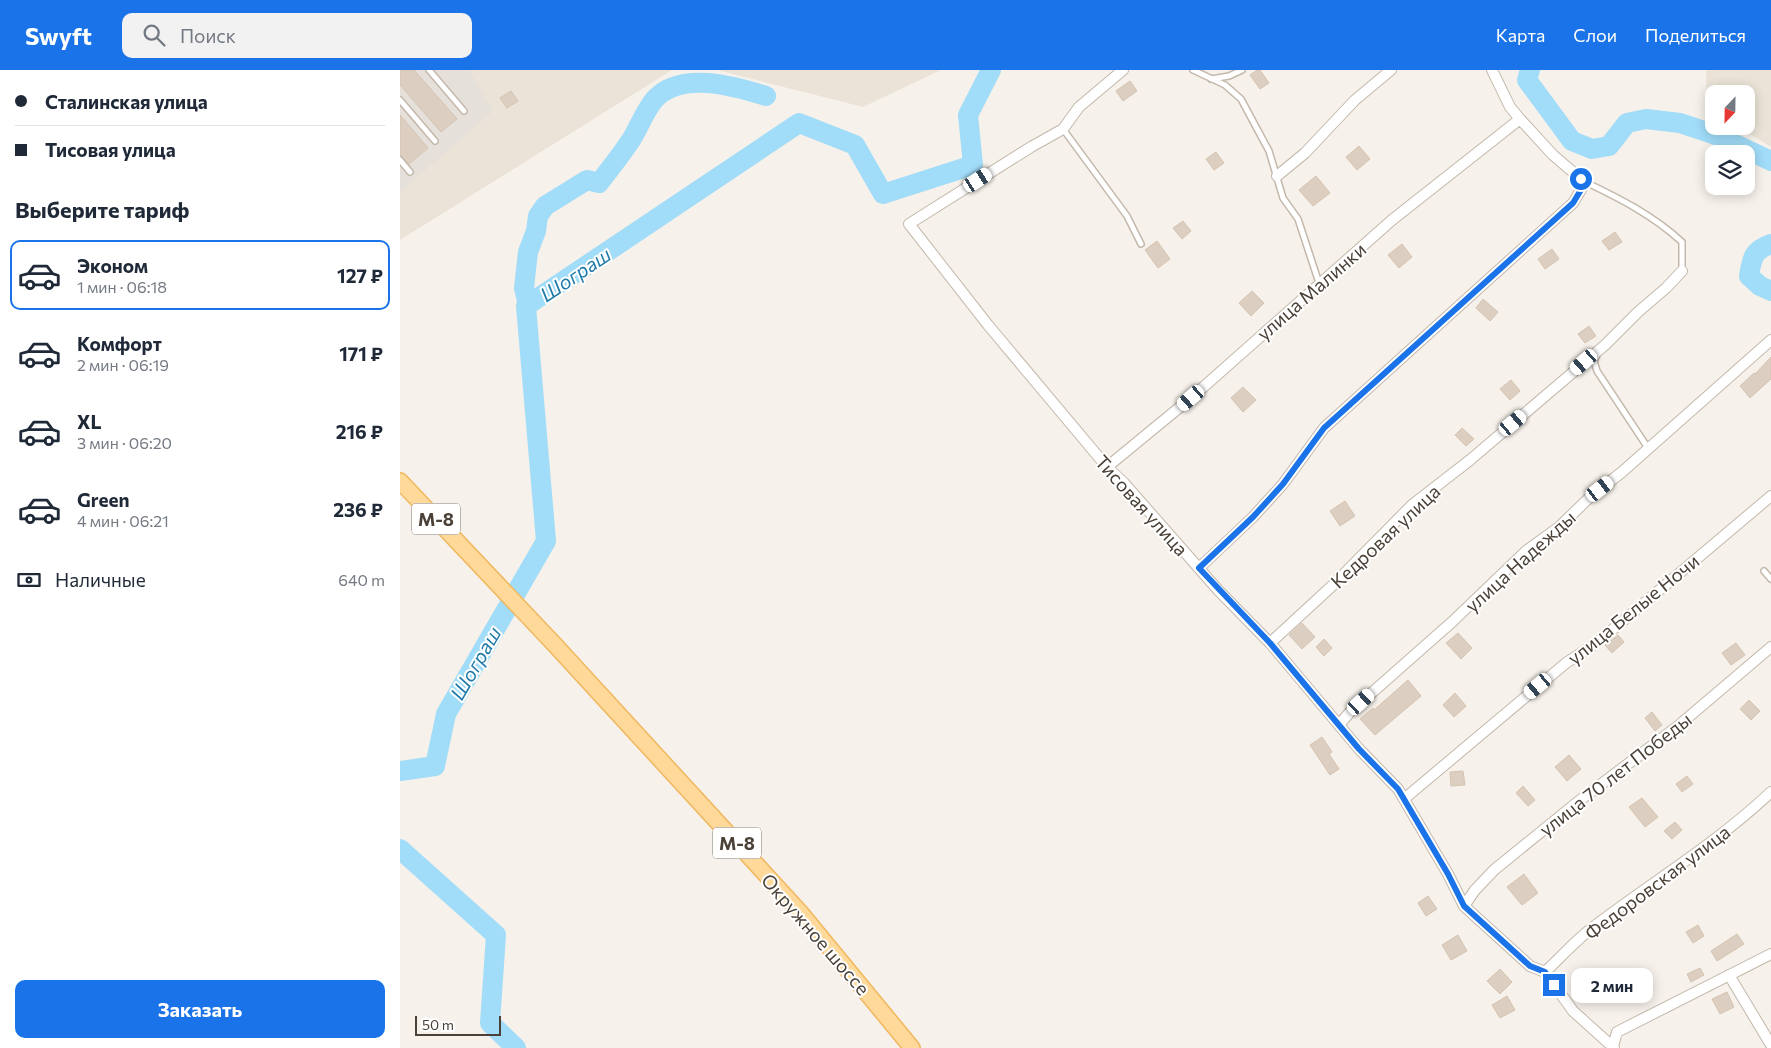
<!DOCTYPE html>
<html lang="ru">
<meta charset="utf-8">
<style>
:root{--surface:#fff;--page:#f2f2f3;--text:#1f2937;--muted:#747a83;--line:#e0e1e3;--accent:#1a73e8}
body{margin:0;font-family:Commissioner,sans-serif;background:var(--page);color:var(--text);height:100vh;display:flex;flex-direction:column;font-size:19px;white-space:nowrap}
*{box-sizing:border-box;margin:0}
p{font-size:16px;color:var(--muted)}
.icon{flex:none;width:28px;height:28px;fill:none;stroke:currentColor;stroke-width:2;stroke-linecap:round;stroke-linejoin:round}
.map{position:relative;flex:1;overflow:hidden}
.details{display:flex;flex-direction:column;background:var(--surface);width:400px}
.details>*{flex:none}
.hud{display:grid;align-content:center;height:110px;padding:0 15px;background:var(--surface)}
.needle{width:32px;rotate:202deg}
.tools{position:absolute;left:1305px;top:15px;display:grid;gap:10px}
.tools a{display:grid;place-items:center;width:50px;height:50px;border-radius:10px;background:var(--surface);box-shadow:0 2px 12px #0003;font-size:25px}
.scale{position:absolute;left:15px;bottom:12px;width:86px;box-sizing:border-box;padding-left:5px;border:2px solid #4b4137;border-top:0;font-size:14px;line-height:18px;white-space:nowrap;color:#4b4137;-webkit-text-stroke:4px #fff;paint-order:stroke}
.end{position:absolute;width:22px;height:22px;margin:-11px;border:6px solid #1a73e8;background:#fff;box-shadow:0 0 0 2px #fff}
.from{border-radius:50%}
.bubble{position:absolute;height:35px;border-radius:10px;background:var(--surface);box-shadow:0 2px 12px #0003;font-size:16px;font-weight:700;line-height:35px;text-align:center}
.car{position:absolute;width:15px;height:30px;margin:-15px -8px;border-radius:6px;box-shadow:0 0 4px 1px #0007;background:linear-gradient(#fff 24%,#345 0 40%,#fff 0 76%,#345 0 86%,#fff 0)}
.hud b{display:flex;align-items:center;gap:18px;height:48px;font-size:19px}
.hud b+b{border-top:1px solid var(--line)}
.hud i{width:12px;height:12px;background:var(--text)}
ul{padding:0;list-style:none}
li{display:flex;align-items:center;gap:15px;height:70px;margin:0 10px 8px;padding:0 5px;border:2px solid transparent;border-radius:10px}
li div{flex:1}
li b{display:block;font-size:19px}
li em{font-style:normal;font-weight:700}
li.current{border-color:var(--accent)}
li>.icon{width:45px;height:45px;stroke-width:1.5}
h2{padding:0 15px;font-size:22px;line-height:60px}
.pay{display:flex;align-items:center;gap:12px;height:55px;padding:0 15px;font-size:19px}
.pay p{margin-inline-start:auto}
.cta{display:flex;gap:10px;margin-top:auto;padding:10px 15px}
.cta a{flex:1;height:58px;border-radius:10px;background:var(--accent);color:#fff;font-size:20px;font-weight:700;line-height:58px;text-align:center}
header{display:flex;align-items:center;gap:30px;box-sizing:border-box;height:70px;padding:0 25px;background:var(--accent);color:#fff}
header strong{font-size:24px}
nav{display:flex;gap:28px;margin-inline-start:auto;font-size:18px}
.search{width:350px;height:45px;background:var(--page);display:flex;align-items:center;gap:12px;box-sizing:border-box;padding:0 18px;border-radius:10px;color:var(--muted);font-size:19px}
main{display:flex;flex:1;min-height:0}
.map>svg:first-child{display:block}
.residential{fill:#ebe3d7}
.industrial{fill:#e6e0db}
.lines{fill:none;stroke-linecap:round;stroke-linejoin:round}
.river{stroke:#a1dcf8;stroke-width:20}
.building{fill:#dccfc1;stroke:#d5c3b0}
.service-casing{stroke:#c3b8ab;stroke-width:8}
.minor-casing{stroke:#c3b8ab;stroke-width:12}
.primary-casing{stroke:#f0b75e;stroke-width:18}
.service{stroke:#fff;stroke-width:5}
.minor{stroke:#fff;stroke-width:10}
.primary{stroke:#ffd99a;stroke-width:15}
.route{stroke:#1a73e8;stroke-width:6}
.labels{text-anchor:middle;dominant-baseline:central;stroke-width:4;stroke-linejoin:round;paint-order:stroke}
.shield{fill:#fff;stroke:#817a73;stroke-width:1}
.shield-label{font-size:18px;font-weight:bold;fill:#4b4137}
.street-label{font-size:19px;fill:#4b4137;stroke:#fff}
.water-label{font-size:20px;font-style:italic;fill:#207ba8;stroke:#fff}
</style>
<header>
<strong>Swyft</strong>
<div class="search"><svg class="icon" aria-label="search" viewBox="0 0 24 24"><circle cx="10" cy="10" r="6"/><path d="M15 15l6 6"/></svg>Поиск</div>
<nav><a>Карта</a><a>Слои</a><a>Поделиться</a></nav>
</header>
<main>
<section class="details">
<div class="hud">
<b><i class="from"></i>Сталинская улица</b>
<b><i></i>Тисовая улица</b>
</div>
<h2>Выберите тариф</h2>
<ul>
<li class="current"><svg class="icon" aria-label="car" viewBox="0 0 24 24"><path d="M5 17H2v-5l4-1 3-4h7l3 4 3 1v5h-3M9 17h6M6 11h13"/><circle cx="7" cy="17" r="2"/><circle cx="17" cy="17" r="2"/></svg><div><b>Эконом</b><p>1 мин · 06:18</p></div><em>127 ₽</em></li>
<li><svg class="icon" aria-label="car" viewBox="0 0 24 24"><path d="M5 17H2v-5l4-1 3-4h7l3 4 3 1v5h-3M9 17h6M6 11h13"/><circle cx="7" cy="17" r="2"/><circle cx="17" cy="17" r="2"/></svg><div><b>Комфорт</b><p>2 мин · 06:19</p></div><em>171 ₽</em></li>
<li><svg class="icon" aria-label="car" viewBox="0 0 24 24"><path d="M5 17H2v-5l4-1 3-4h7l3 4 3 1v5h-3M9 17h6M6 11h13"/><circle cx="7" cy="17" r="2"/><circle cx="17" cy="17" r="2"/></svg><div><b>XL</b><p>3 мин · 06:20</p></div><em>216 ₽</em></li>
<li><svg class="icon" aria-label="car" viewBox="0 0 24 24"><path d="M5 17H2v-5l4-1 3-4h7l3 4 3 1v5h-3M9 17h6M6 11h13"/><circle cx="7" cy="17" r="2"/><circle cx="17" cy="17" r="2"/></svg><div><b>Green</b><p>4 мин · 06:21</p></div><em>236 ₽</em></li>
</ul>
<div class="pay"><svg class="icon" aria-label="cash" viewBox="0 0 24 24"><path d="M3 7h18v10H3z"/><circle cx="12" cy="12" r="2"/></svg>Наличные<p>640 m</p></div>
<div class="cta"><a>Заказать</a></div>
</section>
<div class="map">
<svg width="1371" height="978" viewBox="0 0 1371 978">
<rect width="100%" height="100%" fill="#f6f1ea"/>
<path class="residential" d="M0,0H272L0,170Z
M317,0H541L463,37Z
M1306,0H1371V77L1337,56H1346V24H1314V42L1307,39Z"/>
<path class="industrial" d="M0,0H69L93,41L0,122Z"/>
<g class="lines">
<path class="river" d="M1130,0L1127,10L1172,71L1192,79L1209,76L1227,53L1246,49L1280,53L1316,65L1371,91
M1371,174C1353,180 1352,188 1349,206L1360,216L1371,221
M128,235L124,218L128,182L136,161L138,146L145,136L187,110L199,113C210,99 221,85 231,70C239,57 245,41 254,30C280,0 334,16 366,26
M0,701L35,696L46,644L146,471L126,236L399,53L455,75L483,124L573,95L568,45L591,0
M0,779L96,865L90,953L116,978"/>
</g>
<path class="building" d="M0,0H14L57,49L41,62L0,15Z
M857,0H860L869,13L860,19L850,5Z
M730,11L737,21L723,31L716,21Z
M111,21L118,31L107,38L100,28Z
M0,45L28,78L9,94L0,86Z
M959,76L970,89L957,100L946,87Z
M816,82L824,93L814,100L806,89Z
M916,106L930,123L913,136L899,120Z
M783,151L791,161L782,169L773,158Z
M1215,162L1222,172L1209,180L1202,171Z
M757,171L770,189L758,198L745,180Z
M1002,174L1012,187L999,198L988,185Z
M1152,179L1159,189L1145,199L1138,189Z
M852,221L864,233L851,246L839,233Z
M1083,229L1098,242L1090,251L1076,238Z
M1189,256L1196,266L1185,273L1178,264Z
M1371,287V309L1350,328L1340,316L1354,303L1355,304Z
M1111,310L1120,321L1110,330L1100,319Z
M843,317L856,330L843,342L831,328Z
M1062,358L1074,369L1066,376L1055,365Z
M945,431L955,446L940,456L930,441Z
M902,553L915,567L902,579L889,565Z
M1058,563L1072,578L1061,589L1046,573Z
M1218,565L1224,572L1212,583L1205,575Z
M924,569L932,578L924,586L916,577Z
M1336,573L1345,585L1331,595L1322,583Z
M1008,610L1021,626L975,665L960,649L973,638L974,640Z
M1055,623L1066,636L1054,647L1043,635Z
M1349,630L1360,641L1351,650L1340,639Z
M1252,642L1262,655L1255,661L1245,648Z
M922,667L932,682L929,684L939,699L930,705L910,675Z
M1169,685L1181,699L1167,711L1155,697Z
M1063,701L1065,715L1051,716L1050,702Z
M1287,706L1293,714L1282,722L1276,714Z
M1123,716L1135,730L1128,736L1116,723Z
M1242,728L1258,747L1245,757L1229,737Z
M1275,752L1282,760L1272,769L1264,761Z
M1124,804L1138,823L1122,835L1107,817Z
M1028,826L1037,839L1026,846L1018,833Z
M1298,855L1304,866L1293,873L1286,862Z
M1337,864L1344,874L1317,891L1311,881Z
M1058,865L1067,881L1051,890L1042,875Z
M1300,898L1304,905L1291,912L1287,904Z
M1100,899L1112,912L1100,924L1087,911Z
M1327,922L1334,937L1320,944L1312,929Z
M1107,926L1115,940L1100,948L1092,935Z"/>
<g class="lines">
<g class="service-casing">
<path id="service" d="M29,0L64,41
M793,0L825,15L841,29L869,81L883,128L898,149L919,213
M811,9L829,6L842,0
M0,30L35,71
M663,59L727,146L741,174
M0,90L10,102
M1181,110C1217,127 1253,145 1282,172V201
M1197,285L1194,291L1197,301L1248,378
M1364,501L1371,509"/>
</g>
<g class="minor-casing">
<path id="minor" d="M723,0L679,37L663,59L631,77L509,154L588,255L707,397L724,413L818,520L870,573L959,679L998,719L1048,804L1064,836L1130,896L1145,902L1173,941L1214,978
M877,106L905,83L955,30L991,0
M707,397L791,328L992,150L1120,49
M799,498L853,447L883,414L924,358L1173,133L1182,118L1181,109L1153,85L1120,49L1110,37L1092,0
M870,573L932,516L1012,435L1070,390L1205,275L1238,242L1266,218L1282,201
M939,655L950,642L1052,552L1126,481L1159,457L1189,428L1222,402L1371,270
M1004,729L1166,593L1198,572L1371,426
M1064,836L1075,820L1094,800L1179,731L1278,656L1371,577
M1145,902C1160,888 1175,871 1192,858C1252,812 1316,774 1371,722
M1329,905L1371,975
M1213,976L1217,962L1371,884"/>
</g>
<g class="primary-casing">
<path id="primary" d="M0,411L155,575L400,842L512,978"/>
</g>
<use href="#service" class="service"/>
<use href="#minor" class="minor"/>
<use href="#primary" class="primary"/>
</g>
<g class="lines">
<path class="route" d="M1154,915L1145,902L1130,896L1064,836L1048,804L998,719L959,679L870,573L799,498L853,447L883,414L924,358L1173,133L1182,118L1181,109"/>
</g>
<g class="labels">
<g class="shield">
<rect x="12" y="433.5" width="48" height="31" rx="4"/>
<rect x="313" y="757.5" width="48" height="31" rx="4"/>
</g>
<g class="shield-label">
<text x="36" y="449">М-8</text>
<text x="337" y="773">М-8</text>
</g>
<g class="street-label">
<text transform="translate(911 221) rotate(-41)">улица Малинки</text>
<text transform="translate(742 435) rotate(48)">Тисовая улица</text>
<text transform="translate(985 466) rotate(-43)">Кедровая улица</text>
<text transform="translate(1120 491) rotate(-42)">улица Надежды</text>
<text transform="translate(1233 539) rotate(-39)">улица Белые Ночи</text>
<text transform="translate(1215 704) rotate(-38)">улица 70 лет Победы</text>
<text transform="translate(1257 812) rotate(-37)">Федоровская улица</text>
<text transform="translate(416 864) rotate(49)">Окружное шоссе</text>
</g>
<g class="water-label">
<text transform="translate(175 204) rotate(-34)">Шограш</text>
<text transform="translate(75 593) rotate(-60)">Шограш</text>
</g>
</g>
</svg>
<div class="tools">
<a><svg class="needle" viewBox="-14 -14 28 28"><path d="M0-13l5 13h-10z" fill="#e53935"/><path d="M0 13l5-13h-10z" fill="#747a83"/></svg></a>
<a><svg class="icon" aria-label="layers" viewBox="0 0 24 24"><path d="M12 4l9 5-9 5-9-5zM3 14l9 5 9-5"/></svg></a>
</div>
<div class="scale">50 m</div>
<i class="end from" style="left:1181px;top:109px"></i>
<i class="end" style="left:1154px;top:915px"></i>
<div class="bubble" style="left:1171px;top:898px;width:82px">2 мин</div>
<i class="car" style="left:578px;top:110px;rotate:57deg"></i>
<i class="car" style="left:1184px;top:292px;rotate:229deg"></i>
<i class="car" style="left:791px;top:328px;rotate:229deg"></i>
<i class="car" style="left:1113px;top:353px;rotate:50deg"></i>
<i class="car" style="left:1200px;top:419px;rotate:52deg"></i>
<i class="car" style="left:1138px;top:616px;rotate:230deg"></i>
<i class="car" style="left:961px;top:632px;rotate:48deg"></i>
</div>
</main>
